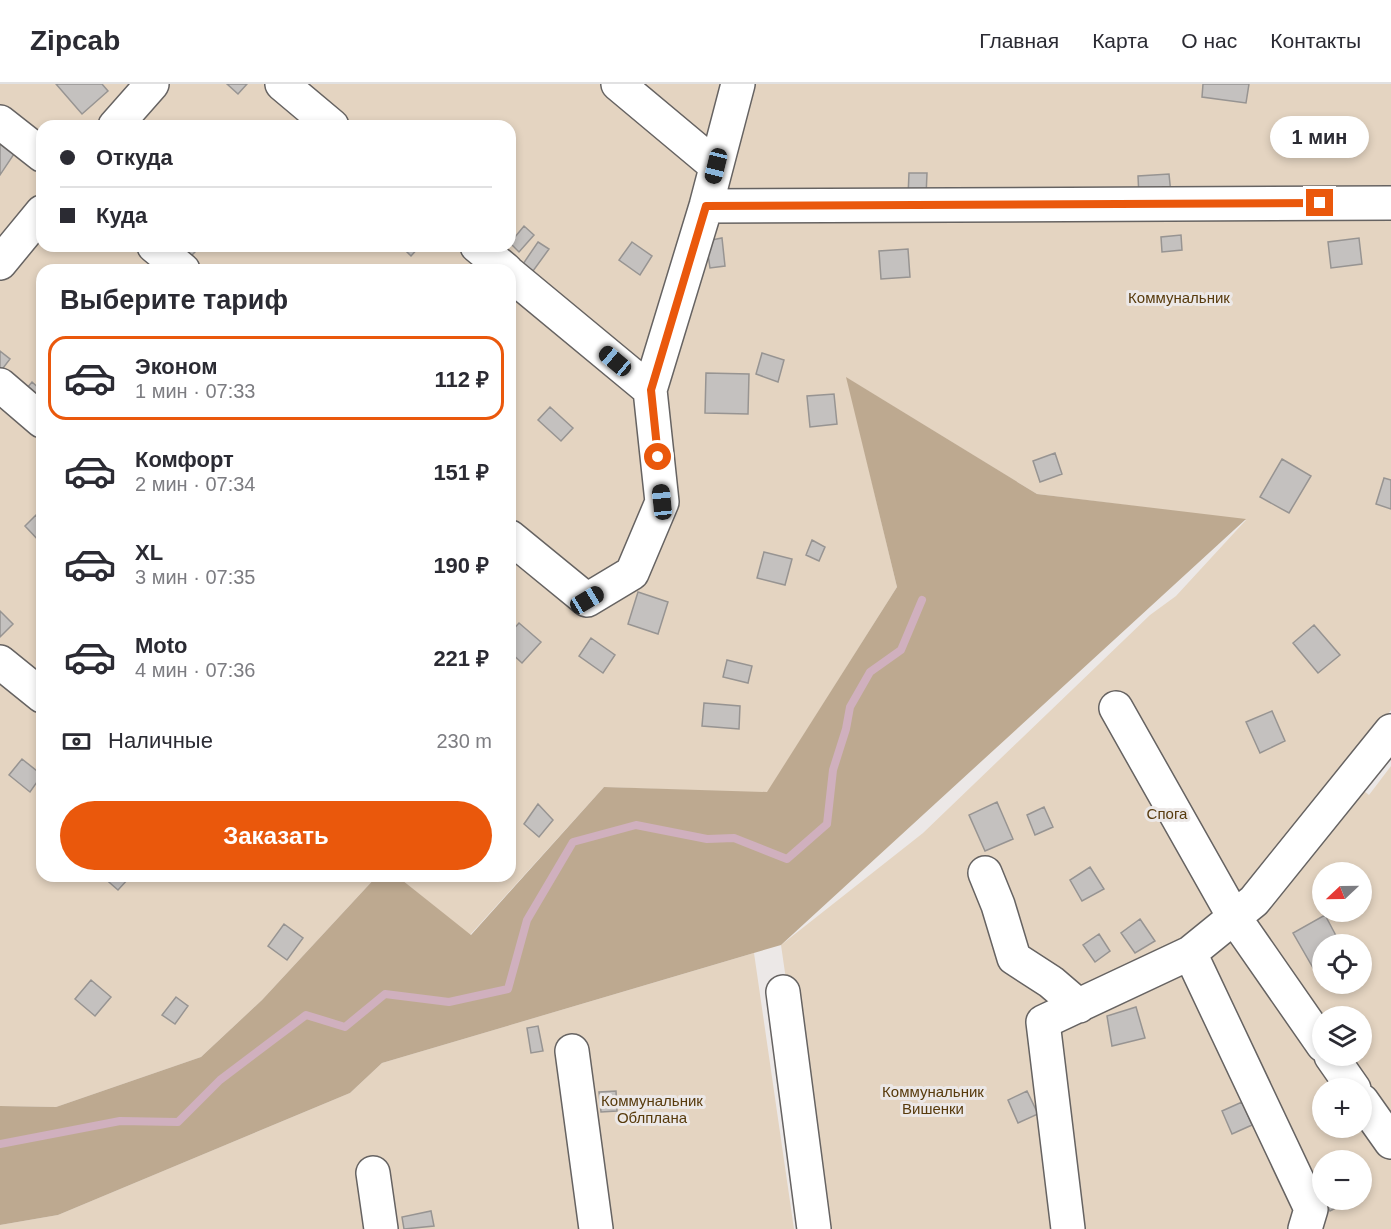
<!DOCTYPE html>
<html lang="ru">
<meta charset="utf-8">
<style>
:root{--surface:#fff;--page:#f2f2f3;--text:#2b2b33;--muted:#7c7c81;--line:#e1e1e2;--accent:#ea580c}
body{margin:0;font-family:Arial,sans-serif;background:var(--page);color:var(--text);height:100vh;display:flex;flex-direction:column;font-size:22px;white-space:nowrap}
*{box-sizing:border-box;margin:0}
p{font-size:20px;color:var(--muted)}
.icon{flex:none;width:33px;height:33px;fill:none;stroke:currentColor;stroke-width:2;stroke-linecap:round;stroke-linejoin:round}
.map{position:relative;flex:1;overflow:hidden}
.details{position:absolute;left:36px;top:180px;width:480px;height:618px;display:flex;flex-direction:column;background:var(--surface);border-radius:18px;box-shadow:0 3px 9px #0003}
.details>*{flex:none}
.hud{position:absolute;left:36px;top:36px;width:480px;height:132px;border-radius:18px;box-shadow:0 3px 9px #0003;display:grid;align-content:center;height:132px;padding:0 24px;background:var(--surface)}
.needle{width:39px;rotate:248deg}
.tools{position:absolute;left:1312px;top:778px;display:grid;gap:12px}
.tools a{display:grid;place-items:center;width:60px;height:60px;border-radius:50%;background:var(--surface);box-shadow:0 3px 9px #0003;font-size:30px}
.end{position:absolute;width:27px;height:27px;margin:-14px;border:8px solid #ea580c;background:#fff;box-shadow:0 0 0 3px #fff}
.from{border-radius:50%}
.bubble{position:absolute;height:42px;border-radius:21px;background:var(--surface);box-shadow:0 3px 9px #0003;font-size:20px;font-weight:700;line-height:42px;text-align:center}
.car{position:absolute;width:18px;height:36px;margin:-18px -9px;border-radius:8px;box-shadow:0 0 4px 2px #0007;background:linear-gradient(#222 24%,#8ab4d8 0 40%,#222 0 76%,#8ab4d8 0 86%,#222 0)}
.hud b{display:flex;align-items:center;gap:21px;height:57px;font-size:22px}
.hud b+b{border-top:2px solid var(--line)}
.hud i{width:15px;height:15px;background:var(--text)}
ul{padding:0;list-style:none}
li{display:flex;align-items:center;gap:18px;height:84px;margin:0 12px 9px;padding:0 12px;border:3px solid transparent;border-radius:18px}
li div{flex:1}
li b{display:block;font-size:22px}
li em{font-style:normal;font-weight:700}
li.current{border-color:var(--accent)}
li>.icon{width:54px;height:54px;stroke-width:1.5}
h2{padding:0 24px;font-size:27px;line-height:72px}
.pay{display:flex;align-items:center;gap:15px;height:66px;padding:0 24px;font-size:22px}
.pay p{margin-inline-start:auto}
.action{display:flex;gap:12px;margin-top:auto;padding:12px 24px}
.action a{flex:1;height:69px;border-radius:36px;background:var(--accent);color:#fff;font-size:24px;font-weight:700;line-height:69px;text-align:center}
header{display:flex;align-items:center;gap:36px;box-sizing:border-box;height:84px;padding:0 30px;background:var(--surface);border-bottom:2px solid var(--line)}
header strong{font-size:28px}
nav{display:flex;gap:33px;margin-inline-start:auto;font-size:21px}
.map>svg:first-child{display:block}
.green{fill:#e4d4c1;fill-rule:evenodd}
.forest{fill:#bda990}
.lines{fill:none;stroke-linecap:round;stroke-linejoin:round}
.stream{stroke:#d0b0be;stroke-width:8}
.building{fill:#c4c1bf;stroke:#979492;stroke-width:1.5}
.minor-casing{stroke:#666362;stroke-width:36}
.minor{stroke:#fff;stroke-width:33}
.route{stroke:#ea580c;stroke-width:8}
.labels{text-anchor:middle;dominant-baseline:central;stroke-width:6;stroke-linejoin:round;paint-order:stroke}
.park-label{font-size:15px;fill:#573a0c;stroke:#ece8e7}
</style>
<header>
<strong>Zipcab</strong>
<nav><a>Главная</a><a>Карта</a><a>О нас</a><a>Контакты</a></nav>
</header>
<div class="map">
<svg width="1391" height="1145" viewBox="0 0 1391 1145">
<rect width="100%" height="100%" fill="#ece8e7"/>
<path class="green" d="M0,0H1391V626L1344,691L1369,711L1391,682V1145H822L781,861L923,749L1150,531L1176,512L1246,436L1037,410L847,294L897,503L767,709L604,703L470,851L397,792H510V186H42V792H377L262,916L201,973L56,1023L0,1022ZM42,42H510V162H42ZM1323,789H1362V828H1323ZM1323,861H1362V900H1323ZM1323,933H1362V972H1323ZM1323,1005H1362V1044H1323ZM1323,1077H1362V1116H1323Z
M754,869L794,1145H0V1141L58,1131L350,1009L382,979Z"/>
<path class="forest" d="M846,293L1037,410L1246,435L781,861L382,979L350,1009L58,1131L0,1141V1022L56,1023L201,973L262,916L377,792H397L471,851L604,703L767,708L897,503Z"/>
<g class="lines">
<path class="stream" d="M0,1060L120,1037L178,1038L220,996L306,931L345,943L385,910L449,918L508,905L527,836L573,758L636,741L707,755L734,754L787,775L827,740L833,686L846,645L850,623L870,588L901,566L922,516"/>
</g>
<path class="building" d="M56,0H102L108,7L82,30Z
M227,0H247L238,10Z
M1203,0H1249L1246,19L1202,13Z
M0,60L14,70L0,91Z
M909,89H927L926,113L908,112Z
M1169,90L1171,110L1139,113L1138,92Z
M524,142L534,151L519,168L510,159Z
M1181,151L1182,166L1162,168L1161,153Z
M722,154L725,182L710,184L706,157Z
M1359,154L1362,180L1331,184L1328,158Z
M538,158L549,165L533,187L523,180Z
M632,158L652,172L640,191L619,176Z
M174,162H201L188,175Z
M401,162H420L411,172Z
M908,165L910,193L881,195L879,167Z
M0,267L10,275L0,288Z
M762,269L784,276L778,298L756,290Z
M706,289L749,290L748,330L705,329Z
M32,298L42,307V327L22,310Z
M834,310L837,340L810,343L807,312Z
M550,323L573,344L561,357L538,336Z
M1055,369L1062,390L1040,398L1033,377Z
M1282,375L1311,392L1289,429L1260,413Z
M1384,394L1391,396V425L1376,420Z
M36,431L42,437V460L25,442Z
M812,456L825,463L819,477L806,471Z
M764,468L792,475L785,501L757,494Z
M638,508L668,518L658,550L628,540Z
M0,527L13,540L0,553Z
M519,539L541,558L522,579L510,568V549Z
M1314,541L1340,571L1318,589L1293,559Z
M591,554L615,571L603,589L579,572Z
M727,576L752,582L748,599L723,593Z
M704,619L740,622L739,645L702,642Z
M1272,627L1285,657L1260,669L1246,638Z
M22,675L42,691L30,708L9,691Z
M997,718L1013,755L985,767L969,731Z
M538,720L553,736L539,753L524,740Z
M1044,723L1053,743L1035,751L1027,731Z
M1090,783L1104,805L1082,817L1070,796Z
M102,792H127L129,794L118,806Z
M1325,831L1341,861H1323V885L1316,889L1293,849Z
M1140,835L1155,857L1135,869L1121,849Z
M284,840L303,854L287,876L268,862Z
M1099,850L1110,867L1095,878L1083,861Z
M91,896L111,913L95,932L75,915Z
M176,913L188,922L175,940L162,931Z
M1136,923L1145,954L1112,962L1107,932Z
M538,942L543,967L531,969L527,944Z
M616,1007L617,1027L601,1028L599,1008Z
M1027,1007L1038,1030L1018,1039L1008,1016Z
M1242,1018L1252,1041L1232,1050L1222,1027Z
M1324,1116H1351L1330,1127Z
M431,1127L434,1142L404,1145L402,1133Z"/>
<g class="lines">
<g class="minor-casing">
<path id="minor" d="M282,0L332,42
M618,0L716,82
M0,38L42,71
M115,42L152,0
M706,122L1391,119
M154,162L183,186
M477,162L506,186
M0,179L42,128
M510,190L650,306
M0,301L42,337
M510,453L587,516L632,489L662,418L650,306L706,122L738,0
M0,578L42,612
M1116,624L1234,833L1323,961
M985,789L998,821L1014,874L1051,898L1079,922
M1190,869L1311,1125L1305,1145
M783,908L814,1145
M572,967L596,1145
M1331,972L1354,1005
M1362,1017L1391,1058
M373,1089L381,1145
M1068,1145L1043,938L1190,869L1254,817L1391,647"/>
</g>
<use href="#minor" class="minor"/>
</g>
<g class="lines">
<path class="route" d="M658,373L651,306L706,122L1320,119"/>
</g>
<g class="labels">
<g class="park-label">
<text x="1179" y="213">Коммунальник</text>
<text x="1167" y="729">Спога</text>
<text x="933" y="1007">Коммунальник<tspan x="933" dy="17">Вишенки</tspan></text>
<text x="652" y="1016">Коммунальник<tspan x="652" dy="17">Облплана</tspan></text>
</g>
</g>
</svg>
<div class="tools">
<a><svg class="needle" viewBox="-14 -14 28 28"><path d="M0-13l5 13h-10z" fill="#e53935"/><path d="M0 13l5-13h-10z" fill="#7c7c81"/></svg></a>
<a><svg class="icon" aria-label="locate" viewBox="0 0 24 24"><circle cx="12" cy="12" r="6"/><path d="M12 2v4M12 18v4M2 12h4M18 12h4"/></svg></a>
<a><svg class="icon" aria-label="layers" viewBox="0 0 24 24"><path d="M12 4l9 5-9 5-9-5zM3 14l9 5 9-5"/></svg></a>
<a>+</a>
<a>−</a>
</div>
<i class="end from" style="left:658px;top:373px"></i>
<i class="end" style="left:1320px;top:119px"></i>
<div class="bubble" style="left:1270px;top:32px;width:99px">1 мин</div>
<i class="car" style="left:716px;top:82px;rotate:194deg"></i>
<i class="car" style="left:615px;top:277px;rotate:310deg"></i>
<i class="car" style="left:662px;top:418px;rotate:354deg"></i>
<i class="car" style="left:587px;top:516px;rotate:59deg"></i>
<div class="hud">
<b><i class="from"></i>Откуда</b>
<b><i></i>Куда</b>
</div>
<section class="details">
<h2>Выберите тариф</h2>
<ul>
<li class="current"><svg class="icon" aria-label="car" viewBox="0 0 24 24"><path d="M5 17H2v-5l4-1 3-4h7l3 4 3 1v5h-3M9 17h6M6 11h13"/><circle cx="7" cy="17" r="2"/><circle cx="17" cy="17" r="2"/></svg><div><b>Эконом</b><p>1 мин · 07:33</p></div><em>112 ₽</em></li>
<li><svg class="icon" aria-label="car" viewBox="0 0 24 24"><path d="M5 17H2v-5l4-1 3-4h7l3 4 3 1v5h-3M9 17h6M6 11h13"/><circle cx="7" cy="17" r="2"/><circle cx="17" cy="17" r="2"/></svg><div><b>Комфорт</b><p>2 мин · 07:34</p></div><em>151 ₽</em></li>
<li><svg class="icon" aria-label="car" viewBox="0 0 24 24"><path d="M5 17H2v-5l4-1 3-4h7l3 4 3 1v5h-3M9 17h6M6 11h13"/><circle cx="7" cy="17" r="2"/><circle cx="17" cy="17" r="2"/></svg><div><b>XL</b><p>3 мин · 07:35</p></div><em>190 ₽</em></li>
<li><svg class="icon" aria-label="car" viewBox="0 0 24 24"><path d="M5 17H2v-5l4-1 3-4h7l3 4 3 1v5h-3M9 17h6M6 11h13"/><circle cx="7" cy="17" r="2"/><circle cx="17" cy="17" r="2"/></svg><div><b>Moto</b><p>4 мин · 07:36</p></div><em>221 ₽</em></li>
</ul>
<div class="pay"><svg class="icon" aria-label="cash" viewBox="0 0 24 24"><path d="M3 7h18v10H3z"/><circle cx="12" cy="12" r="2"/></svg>Наличные<p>230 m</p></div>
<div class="action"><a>Заказать</a></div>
</section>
</div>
